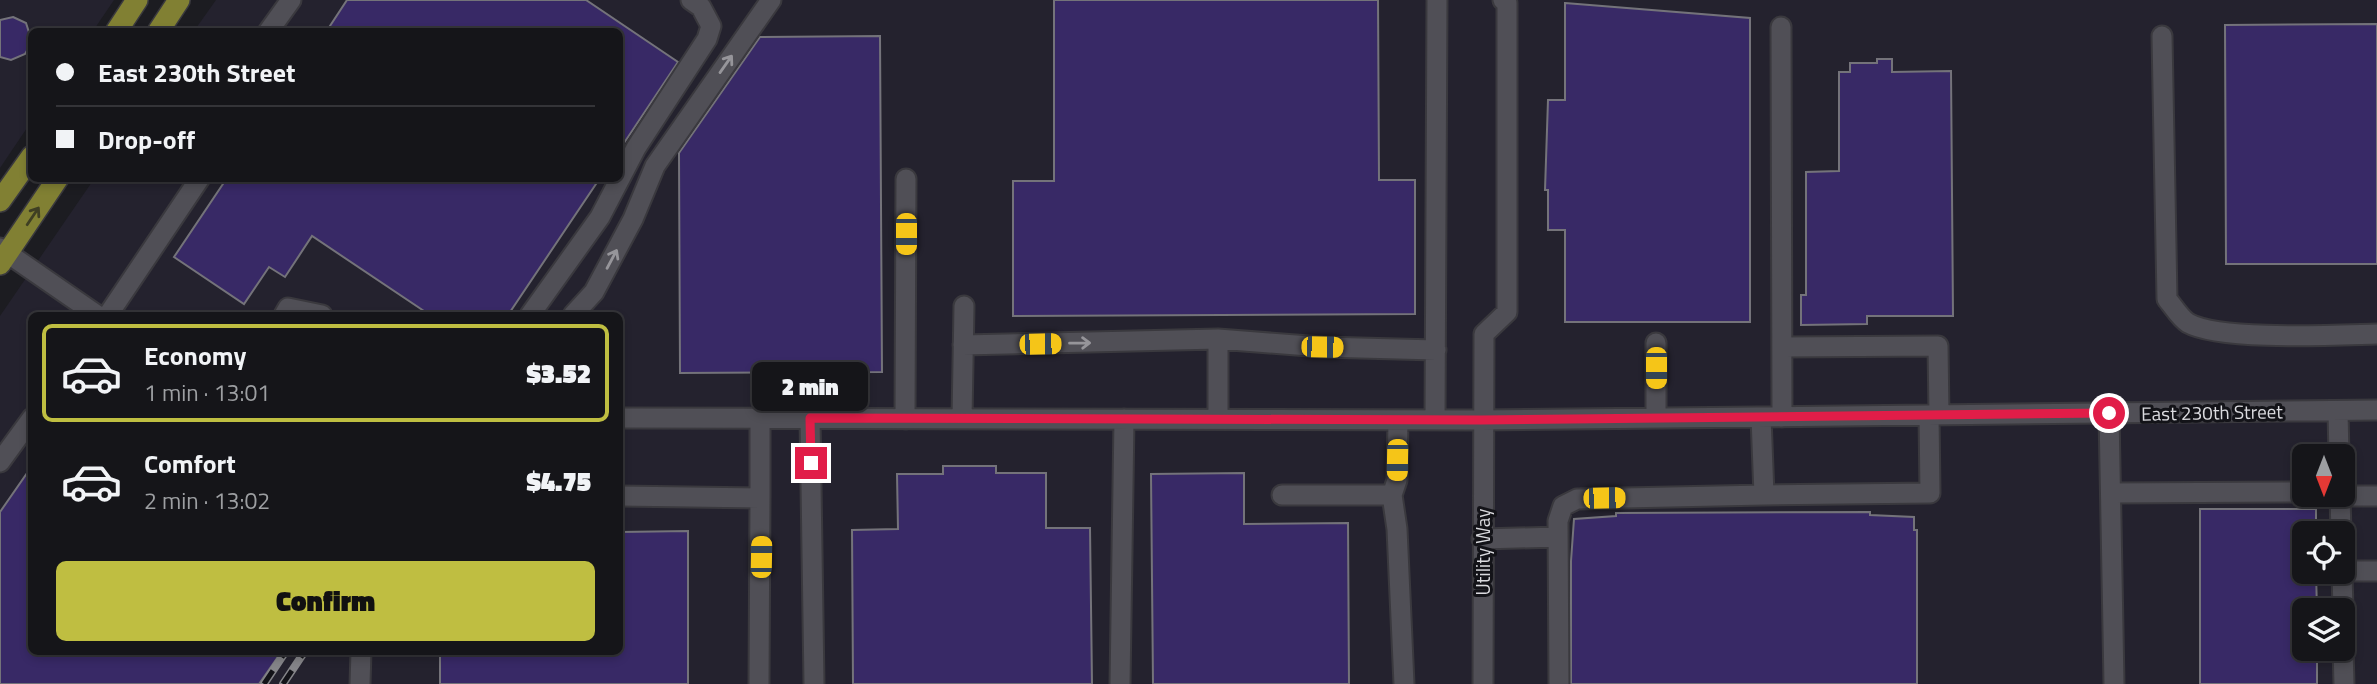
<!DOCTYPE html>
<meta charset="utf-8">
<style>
:root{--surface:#151519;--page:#1e1e22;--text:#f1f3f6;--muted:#9d9fa2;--line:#343438;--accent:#bfbe41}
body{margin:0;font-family:"Titillium Web",sans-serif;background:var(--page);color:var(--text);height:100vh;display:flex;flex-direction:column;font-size:26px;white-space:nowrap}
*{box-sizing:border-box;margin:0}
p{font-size:23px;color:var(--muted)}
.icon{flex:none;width:38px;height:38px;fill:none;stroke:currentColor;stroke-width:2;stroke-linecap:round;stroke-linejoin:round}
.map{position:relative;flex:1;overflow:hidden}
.panel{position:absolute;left:28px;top:312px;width:595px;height:343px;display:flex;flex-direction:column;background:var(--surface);border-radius:10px;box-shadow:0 4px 10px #0003,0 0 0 2px var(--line)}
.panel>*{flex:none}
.hud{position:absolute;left:28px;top:28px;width:595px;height:154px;border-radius:10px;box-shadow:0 4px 10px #0003,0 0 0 2px var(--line);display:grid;align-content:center;height:154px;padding:0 28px;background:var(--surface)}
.needle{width:46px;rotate:180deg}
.buttons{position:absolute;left:2292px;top:444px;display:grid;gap:14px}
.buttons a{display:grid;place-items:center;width:63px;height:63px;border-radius:10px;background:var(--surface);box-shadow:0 4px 10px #0003,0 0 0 2px var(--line);font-size:35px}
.end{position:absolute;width:32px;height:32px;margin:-16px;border:9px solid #e11d48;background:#fff;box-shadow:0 0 0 4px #fff}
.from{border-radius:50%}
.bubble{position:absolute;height:49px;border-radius:10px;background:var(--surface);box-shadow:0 4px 10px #0003,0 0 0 2px var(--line);font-size:23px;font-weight:800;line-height:49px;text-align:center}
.car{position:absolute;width:21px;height:42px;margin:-21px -10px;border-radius:9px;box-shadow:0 0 5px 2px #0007;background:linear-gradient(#f5c518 24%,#345 0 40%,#f5c518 0 76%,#345 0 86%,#f5c518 0)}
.hud b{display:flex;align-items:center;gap:24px;height:66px;font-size:26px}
.hud b+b{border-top:2px solid var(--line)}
.hud i{width:18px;height:18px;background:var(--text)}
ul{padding:12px 0 0;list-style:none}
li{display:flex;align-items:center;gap:21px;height:98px;margin:0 14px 10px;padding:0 14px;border:4px solid transparent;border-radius:10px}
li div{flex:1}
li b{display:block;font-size:26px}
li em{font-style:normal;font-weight:800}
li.selected{border-color:var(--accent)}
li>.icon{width:63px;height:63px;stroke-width:1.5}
.button{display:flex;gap:14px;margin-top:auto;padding:14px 28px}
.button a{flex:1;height:80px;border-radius:10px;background:var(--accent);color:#111;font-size:28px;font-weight:800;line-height:80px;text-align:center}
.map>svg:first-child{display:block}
.built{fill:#24222e;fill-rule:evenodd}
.building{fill:#382966;stroke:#74737a;stroke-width:2}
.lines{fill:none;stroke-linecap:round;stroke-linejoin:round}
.minor-casing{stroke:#3a393e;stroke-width:23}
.major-casing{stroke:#3a393e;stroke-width:24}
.minor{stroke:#504f56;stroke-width:19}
.major{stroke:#818033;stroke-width:21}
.rail-casing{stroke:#858589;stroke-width:8}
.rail{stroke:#131318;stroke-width:5;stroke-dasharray:16;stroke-linecap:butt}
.oneway{stroke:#96959a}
.oneway2{stroke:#3f3f23}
.route{stroke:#e11d48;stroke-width:9}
.labels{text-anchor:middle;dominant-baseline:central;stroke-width:6;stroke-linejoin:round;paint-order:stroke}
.street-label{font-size:19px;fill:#dbdbdf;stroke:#131318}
</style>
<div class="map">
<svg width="2377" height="684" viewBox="0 0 2377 684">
<rect width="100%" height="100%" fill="#1c1c21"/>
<path class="built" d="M0,0H114L93,31L32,32L31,122L0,168Z
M216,0H2377V684H0V316L94,179L620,178V32L194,31ZM32,315H620V651H32ZM2305,457H2343V495H2305ZM2305,534H2343V572H2305ZM2305,611H2343V649H2305Z"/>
<path class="building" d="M347,0H586L678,62L620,149V32H326Z
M1054,0H1378L1379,180H1415V314L1013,316V181H1054Z
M1565,3L1750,18V322H1565V230H1548V190H1545L1548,100H1565Z
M13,17L26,23L32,42L25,54L11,60L0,57V20Z
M2377,24V264H2226L2225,25Z
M880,36L882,372L680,373L679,153L760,37Z
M1877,59H1892V72L1951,71L1953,316H1867V324L1801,325V295H1806V172L1839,171V72H1850V63H1877Z
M227,178H600L508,315H430L312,236L285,277L269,267L244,304L174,257Z
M32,466V651H282L259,684H0V512Z
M943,466H996V473H1046V528H1090L1092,684H853L852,530L898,529L897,474H943Z
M1244,473V524L1348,523L1349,684H1153L1151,474Z
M2200,509H2316V534H2305V572H2316L2317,611H2305V649H2317V684H2200Z
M1870,512V515L1914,517V530H1917V684H1571V561L1574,519L1616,516V513Z
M688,531V684H440V651H620V532Z"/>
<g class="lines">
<g class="minor-casing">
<path id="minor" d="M1781,27L1782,417
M268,32L291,0
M2162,36L2167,299C2173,306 2180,318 2188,323C2220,341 2336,335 2377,334
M0,248L97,315
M108,315L200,178
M284,315L288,308L322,315
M530,315L600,217L636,148L707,39L711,26L701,7L691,0
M573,315L594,292L633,219L655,166L771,0
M1656,343V418
M963,345L1218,339
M1782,347L1938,346L1939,415
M2338,411L2339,457
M2109,413L2114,684
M620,418L1481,420L2377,410
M810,418L814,684
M905,419L906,179
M962,419L964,306
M1218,419V339L1322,347L1436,350
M1398,420L1397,480L1392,495L1397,529L1404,684
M1435,420L1437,0
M0,462L32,418
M2112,493L2305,492
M1282,495H1392
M1764,495L1930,493L1929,415
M2340,495L2341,534
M620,496L760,498V418
M2340,496H2377
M1482,539L1558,537
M2343,571H2377
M2342,572L2343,611
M2343,648L2344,684
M360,684L361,651
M759,684L760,498
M1120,684L1124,419
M1483,684L1484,334L1507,312V3L1503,0
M1559,684L1558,521L1563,506L1577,499L1764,495L1761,417"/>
</g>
<g class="major-casing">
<path id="major" d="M116,32L137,0
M158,32L179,0
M0,201L32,156
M0,264L58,178"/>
</g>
<use href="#minor" class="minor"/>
<use href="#major" class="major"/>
<g class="rail-casing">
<path id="rail" d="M264,684L286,651
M283,684L305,651"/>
</g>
<use href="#rail" class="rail"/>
</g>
<defs><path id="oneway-shaft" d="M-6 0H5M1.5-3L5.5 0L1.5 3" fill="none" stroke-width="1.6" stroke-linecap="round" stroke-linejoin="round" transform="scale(1.75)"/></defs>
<g class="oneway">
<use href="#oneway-shaft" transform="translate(726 64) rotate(-55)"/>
<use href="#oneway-shaft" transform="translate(612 259) rotate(-62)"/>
<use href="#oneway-shaft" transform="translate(1080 343) rotate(-1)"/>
</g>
<use class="oneway2" href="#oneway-shaft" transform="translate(33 216) rotate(-56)"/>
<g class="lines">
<path class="route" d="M811,463L810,418L1481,420L2109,413"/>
</g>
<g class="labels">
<g class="street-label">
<text transform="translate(2212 412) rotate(-1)">East 230th Street</text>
<text transform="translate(1482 552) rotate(-90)">Utility Way</text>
</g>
</g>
</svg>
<div class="buttons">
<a><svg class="needle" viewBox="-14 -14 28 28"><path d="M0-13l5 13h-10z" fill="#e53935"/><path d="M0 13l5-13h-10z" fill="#9d9fa2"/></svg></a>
<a><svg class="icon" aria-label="locate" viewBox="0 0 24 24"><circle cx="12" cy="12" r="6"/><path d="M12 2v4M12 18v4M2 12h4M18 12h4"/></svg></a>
<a><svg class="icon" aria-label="layers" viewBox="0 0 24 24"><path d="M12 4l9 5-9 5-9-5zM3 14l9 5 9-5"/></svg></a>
</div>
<i class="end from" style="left:2109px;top:413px"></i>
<i class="end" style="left:811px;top:463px"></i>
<div class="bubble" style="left:752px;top:362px;width:116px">2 min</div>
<i class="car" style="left:906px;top:234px;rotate:180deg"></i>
<i class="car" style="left:1040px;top:344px;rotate:89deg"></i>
<i class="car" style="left:1322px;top:347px;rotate:91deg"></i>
<i class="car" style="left:1656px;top:368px;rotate:180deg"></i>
<i class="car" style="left:1397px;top:460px;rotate:181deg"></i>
<i class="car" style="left:1604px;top:498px;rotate:89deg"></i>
<i class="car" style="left:761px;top:557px;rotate:1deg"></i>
<div class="hud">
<b><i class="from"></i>East 230th Street</b>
<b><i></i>Drop-off</b>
</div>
<section class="panel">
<ul>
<li class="selected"><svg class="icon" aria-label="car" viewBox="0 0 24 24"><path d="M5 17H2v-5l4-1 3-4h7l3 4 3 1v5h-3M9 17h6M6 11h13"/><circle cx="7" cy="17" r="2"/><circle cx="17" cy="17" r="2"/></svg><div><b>Economy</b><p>1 min · 13:01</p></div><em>$3.52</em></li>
<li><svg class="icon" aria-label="car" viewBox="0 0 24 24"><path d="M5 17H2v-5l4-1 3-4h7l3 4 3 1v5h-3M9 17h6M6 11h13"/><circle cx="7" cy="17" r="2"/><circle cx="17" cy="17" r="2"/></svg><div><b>Comfort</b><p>2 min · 13:02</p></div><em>$4.75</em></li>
</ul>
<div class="button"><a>Confirm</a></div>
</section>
</div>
